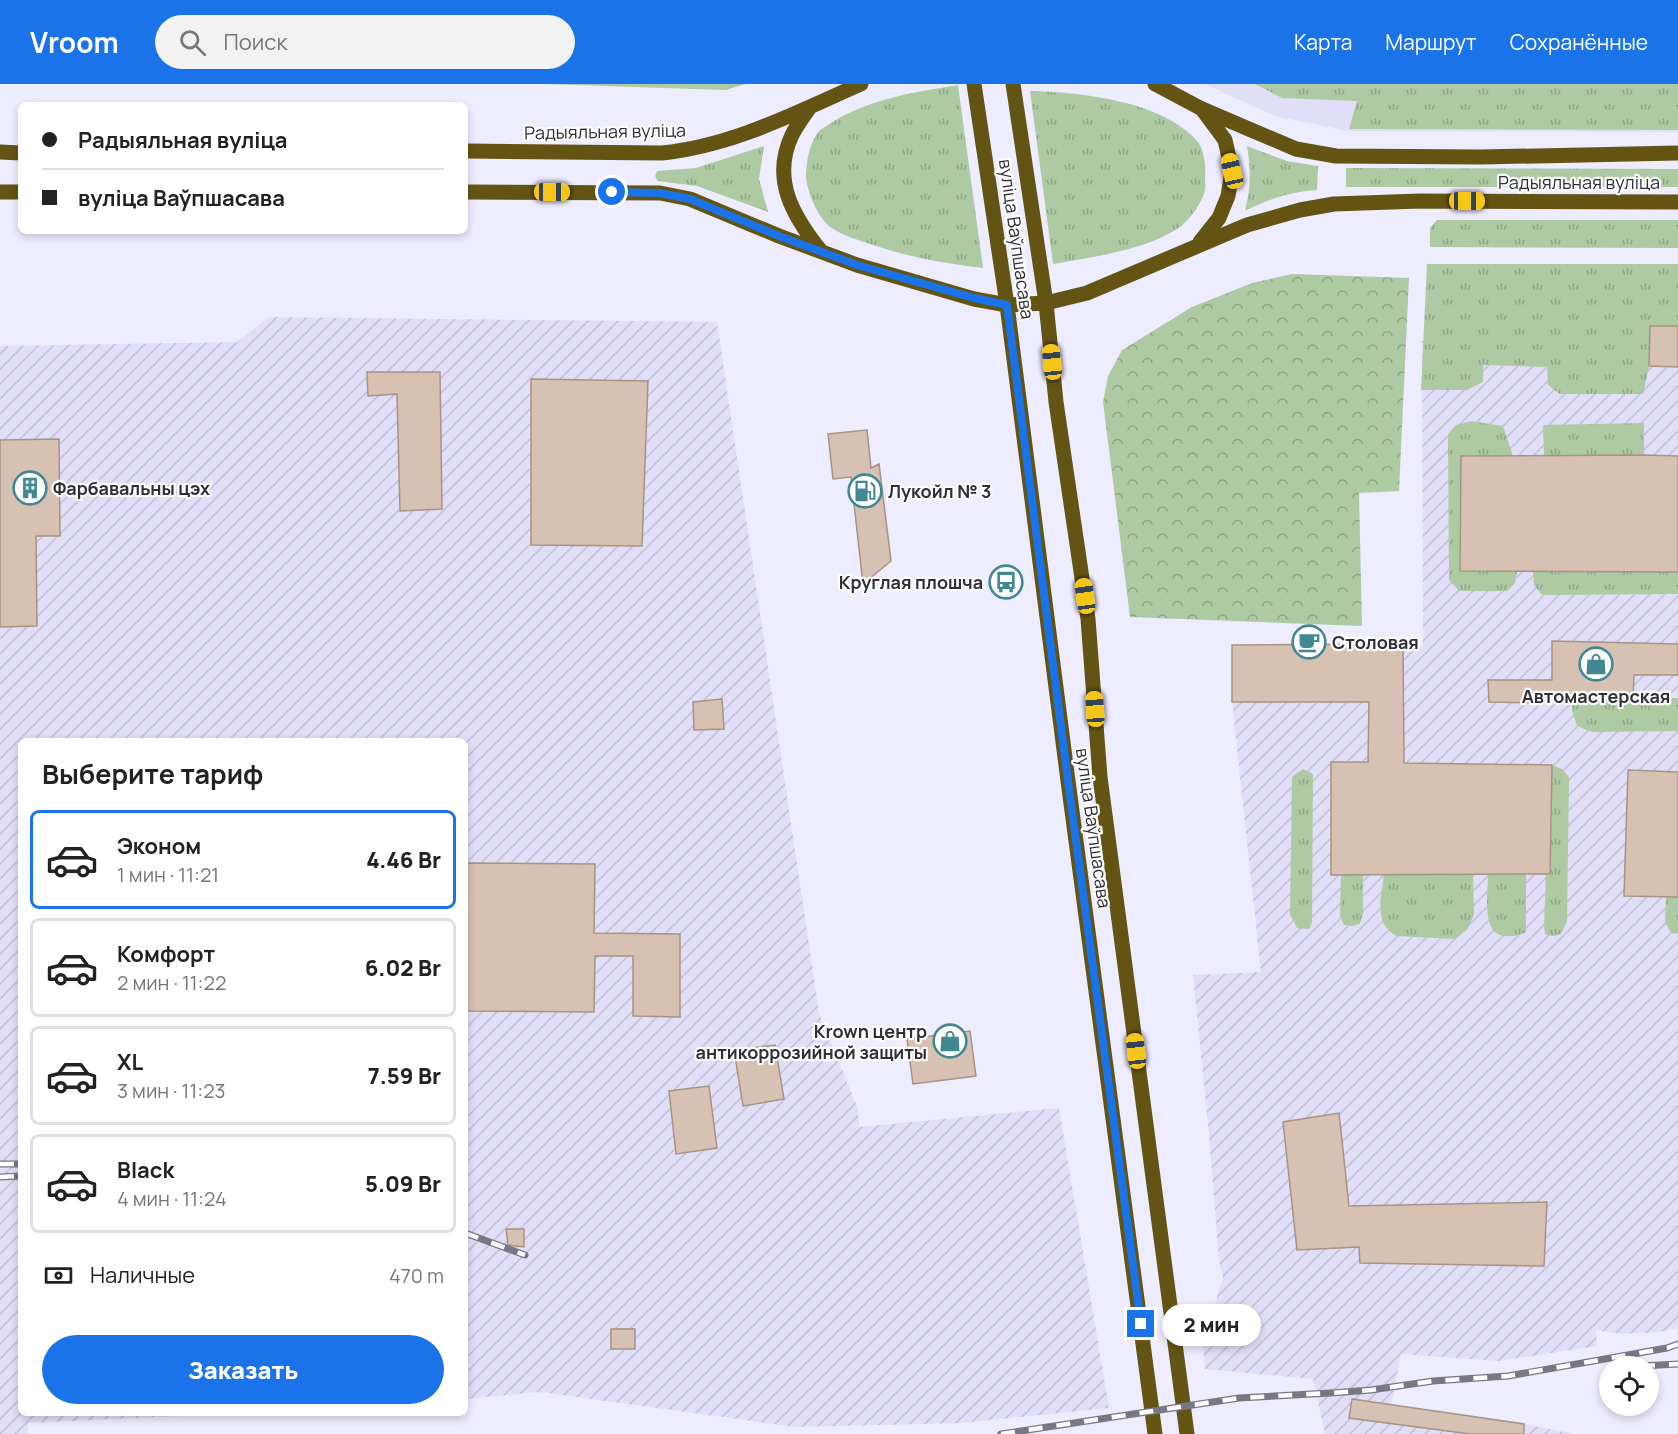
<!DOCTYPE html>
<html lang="ru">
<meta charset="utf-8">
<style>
:root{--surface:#fff;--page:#f2f2f2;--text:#222;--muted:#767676;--line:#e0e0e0;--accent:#1a73e8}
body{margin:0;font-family:Manrope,sans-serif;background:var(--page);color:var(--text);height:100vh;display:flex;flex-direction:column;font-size:22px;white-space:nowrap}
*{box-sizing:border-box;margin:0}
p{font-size:20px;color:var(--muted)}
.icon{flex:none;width:33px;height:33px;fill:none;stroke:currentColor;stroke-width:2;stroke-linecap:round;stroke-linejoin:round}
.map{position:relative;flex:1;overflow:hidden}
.side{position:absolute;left:18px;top:654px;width:450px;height:678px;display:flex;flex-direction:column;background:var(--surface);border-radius:9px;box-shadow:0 3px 9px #0003}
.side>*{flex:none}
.guide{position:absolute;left:18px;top:18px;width:450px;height:132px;border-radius:9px;box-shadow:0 3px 9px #0003;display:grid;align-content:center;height:132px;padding:0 24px;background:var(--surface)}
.tools{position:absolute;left:1599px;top:1272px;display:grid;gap:12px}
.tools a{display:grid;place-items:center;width:60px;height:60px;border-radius:50%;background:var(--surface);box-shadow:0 3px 9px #0003;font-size:30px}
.end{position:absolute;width:27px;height:27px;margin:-14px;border:8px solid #1a73e8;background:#fff;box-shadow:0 0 0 3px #fff}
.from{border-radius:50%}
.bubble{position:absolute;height:42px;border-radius:21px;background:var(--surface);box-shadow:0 3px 9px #0003;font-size:20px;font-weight:800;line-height:42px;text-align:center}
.car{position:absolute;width:18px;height:36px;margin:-18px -9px;border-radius:8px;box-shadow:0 0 4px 2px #0007;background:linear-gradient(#f5c518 24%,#345 0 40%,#f5c518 0 76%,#345 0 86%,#f5c518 0)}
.guide b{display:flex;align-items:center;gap:21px;height:57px;font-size:22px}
.guide b+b{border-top:2px solid var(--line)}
.guide i{width:15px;height:15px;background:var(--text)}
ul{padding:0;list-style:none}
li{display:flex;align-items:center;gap:18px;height:99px;margin:0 12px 9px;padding:0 12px;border:3px solid var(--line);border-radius:9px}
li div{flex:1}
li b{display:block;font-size:22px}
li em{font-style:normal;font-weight:800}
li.selected{border-color:var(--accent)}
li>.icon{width:54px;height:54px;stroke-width:1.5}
h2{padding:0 24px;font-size:27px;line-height:72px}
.pay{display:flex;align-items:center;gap:15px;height:66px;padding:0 24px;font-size:22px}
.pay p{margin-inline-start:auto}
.primary-button{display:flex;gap:12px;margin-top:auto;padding:12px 24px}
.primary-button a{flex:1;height:69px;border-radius:36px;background:var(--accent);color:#fff;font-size:24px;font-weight:800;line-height:69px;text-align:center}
header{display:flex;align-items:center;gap:36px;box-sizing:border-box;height:84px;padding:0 30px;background:var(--accent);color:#fff}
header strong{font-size:28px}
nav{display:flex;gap:33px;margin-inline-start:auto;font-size:21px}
.search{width:420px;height:54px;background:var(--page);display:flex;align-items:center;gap:15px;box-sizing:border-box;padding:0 21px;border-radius:33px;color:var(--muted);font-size:22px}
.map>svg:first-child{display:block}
.built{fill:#e1def7}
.industrial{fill:url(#industrial-furrows)}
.grass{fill:url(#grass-tufts)}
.forest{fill:url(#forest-crowns)}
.building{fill:#d6c1b3;stroke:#a79385;stroke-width:1.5}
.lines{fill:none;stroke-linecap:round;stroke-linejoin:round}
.major{stroke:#645414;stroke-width:15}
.rail-casing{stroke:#787784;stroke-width:7}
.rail{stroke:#fcfcfc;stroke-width:4.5;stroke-dasharray:14;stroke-linecap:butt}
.route{stroke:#1a73e8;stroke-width:8}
.labels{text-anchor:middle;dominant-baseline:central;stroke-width:4.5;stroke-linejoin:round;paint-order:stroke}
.street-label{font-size:18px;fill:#302f38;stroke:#fcfcfc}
.poi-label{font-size:18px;font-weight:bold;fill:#302f38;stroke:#fcfcfc;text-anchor:start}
</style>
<header>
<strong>Vroom</strong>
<div class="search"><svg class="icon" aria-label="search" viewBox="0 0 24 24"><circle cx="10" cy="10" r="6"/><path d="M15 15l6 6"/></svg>Поиск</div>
<nav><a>Карта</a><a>Маршрут</a><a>Сохранённые</a></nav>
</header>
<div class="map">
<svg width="1678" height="1350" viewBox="0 0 1678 1350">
<defs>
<pattern id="industrial-furrows" width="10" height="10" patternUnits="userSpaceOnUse" patternTransform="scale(1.5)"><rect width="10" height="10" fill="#e1def7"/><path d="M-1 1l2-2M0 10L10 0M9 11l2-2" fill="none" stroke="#c1bfd4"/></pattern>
<pattern id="grass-tufts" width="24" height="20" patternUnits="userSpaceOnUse" patternTransform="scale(1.5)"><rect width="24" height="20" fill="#aecaa3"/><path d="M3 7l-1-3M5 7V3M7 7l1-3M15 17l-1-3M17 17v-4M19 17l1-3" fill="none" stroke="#8ea486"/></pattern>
<pattern id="forest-crowns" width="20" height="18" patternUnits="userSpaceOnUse" patternTransform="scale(1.5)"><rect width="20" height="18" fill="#aecaa3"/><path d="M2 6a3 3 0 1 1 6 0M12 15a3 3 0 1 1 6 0" fill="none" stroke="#8ea486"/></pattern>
</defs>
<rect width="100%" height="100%" fill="#eeecff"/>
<path class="built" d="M1205,0H1678V48L1349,47L1275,32Z"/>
<path class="industrial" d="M269,233L717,238L819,929L858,1025L859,1043L1059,1024L1109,1324L961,1339L795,1343L541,1308L465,1315V657H21V1329H244L28,1339V1350H0V262L237,258Z
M1650,242H1678V1244L1658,1248L1621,1250L1596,1246L1597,1262L1499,1277L1401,1270L1391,1321L1523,1340L1575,1350H1325L1313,1295L1205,1285L1203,1260L1223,1193L1219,1177L1209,1050L1193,891L1261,888L1232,618V561L1403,560L1423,563L1422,257L1649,255Z"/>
<path class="grass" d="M544,0H746L725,6Z
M1255,0H1678V46L1349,45L1357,17L1282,14Z
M958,1L983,184C942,179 907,173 867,159C855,155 839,150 829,142C817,132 805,104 806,89C807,75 809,62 817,50C820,45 827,42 831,39C868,15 916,8 958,1Z
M1030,7C1079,8 1163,17 1197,57C1204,64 1206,82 1205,92C1205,97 1206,105 1204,110C1200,121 1189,136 1180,143C1147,166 1092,173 1053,180Z
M764,62L759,95L768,128L697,102L658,97L655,92L657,87L696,84Z
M1247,62L1287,77L1318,82L1317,106C1290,108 1269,115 1245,127C1251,104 1251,86 1247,62Z
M1346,84L1678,85V103H1346Z
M1437,136H1678V164L1430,163V144Z
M1427,180H1678V242H1650L1649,282L1643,310H1560L1548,301L1547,283L1483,281V298L1467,306H1421Z
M1471,337L1503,342L1513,372H1461L1460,487H1517L1515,499L1507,507H1459L1449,496L1448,350L1456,341Z
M1644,339V371L1544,373L1543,341Z
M1533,487L1678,488V510L1542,511L1534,501Z
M1572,614H1678V647L1592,648L1577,642L1572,626Z
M1552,681L1562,685L1569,693L1567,838L1561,850L1553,852L1545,850L1544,841L1546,790H1550Z
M1303,685L1313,690L1312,838L1309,845L1297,844L1290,830L1292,693Z
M1473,790L1474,831L1467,846L1454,855L1397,852C1373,840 1381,813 1384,791Z
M1526,790V848C1518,852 1513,853 1503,852C1481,848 1488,807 1488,791Z
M1341,791H1363V828L1360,840L1352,842L1344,841L1340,832Z
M1666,813H1678V850L1671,849L1665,838Z"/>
<path class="forest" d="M1292,190L1409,194L1399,407L1359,409L1362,542L1130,533L1103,318L1108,292L1122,266L1192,223L1252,199Z"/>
<path class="building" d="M1650,242H1678V283L1649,282Z
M367,288H440L442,425L400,427L397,310L368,312Z
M531,295L648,297L642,462L531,461Z
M867,346L871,384L879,380L891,477L863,500L851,393L833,395L828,350Z
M59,355L60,452H36L37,542L0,543V356Z
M1644,371L1678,372V488L1460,487L1461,372Z
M1552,557L1678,560V591H1634L1633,614H1540V619L1489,618L1488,596H1552Z
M1403,560L1404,679L1552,681L1550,790L1331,791V678H1368L1369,618H1232V561Z
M722,615L724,645L694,646L693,618Z
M1628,686L1678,688V813L1624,812Z
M465,779L595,780L594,849L680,850V933L633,932V872H595L594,928L465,927Z
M970,947L976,992L913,1000L907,955Z
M775,961L784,1015L743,1022L734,966Z
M709,1002L717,1064L676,1070L669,1007Z
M1339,1029L1349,1122L1547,1118L1544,1182L1360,1179L1359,1163L1297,1166L1283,1038Z
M506,1145H524V1163L508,1161Z
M611,1245H635V1265H611Z
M1352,1315L1524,1340V1350H1470L1349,1334Z"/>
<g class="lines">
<path class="major" d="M974,0L1007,221L1068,697L1155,1350
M1013,0L1046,219L1056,318L1088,535L1100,693L1187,1350
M1155,0L1202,25L1225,56L1232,87L1228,112L1219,134L1200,158
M810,23C804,32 797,41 792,51C771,95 793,132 820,166
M1202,25L1296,65L1336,72L1481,73L1678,69
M465,67L662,69C733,62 797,28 861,0
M0,68L21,69
M0,108H21
M465,108L660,109L690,115L779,152L857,181L974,215L1007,221L1046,219L1087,209L1247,141L1300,126L1334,120L1420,117L1678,118"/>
<g class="rail-casing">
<path id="rail" d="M0,1080H21
M0,1093L21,1092
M465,1149L525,1171
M1641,1282L1678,1280
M1001,1350L1239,1314L1331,1309L1371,1306L1433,1297L1508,1292L1667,1264L1678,1260"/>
</g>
<use href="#rail" class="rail"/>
</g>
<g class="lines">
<path class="route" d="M612,108L660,109L690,115L779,152L857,181L974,214L1007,221L1068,697L1141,1240"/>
</g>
<defs>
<g id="building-ring" transform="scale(1.725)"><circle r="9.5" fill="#fcfcfc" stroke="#428894" stroke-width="1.5"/><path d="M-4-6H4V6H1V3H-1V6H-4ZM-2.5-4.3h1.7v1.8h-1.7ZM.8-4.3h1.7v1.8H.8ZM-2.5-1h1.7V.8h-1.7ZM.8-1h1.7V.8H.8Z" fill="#428894"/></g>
<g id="fuel-ring" transform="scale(1.725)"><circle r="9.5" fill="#fcfcfc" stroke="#428894" stroke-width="1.5"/><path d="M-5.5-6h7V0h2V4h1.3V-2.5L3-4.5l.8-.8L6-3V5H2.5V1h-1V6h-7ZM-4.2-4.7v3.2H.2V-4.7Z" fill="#428894"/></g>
<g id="bus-ring" transform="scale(1.725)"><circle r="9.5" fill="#fcfcfc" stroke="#428894" stroke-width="1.5"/><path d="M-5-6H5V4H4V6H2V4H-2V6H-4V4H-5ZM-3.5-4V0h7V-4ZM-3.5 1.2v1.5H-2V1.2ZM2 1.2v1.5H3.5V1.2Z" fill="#428894"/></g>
<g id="cafe-ring" transform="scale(1.725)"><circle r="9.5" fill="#fcfcfc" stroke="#428894" stroke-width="1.5"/><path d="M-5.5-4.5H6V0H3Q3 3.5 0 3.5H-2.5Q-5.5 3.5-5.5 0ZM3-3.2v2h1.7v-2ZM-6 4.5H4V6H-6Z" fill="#428894"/></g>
<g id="shop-ring" transform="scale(1.725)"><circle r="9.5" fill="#fcfcfc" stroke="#428894" stroke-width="1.5"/><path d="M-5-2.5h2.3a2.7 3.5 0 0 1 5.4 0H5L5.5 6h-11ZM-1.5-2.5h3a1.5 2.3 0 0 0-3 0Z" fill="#428894"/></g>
</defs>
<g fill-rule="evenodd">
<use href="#building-ring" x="30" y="404"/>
<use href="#fuel-ring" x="865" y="407"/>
<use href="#bus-ring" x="1006" y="498"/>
<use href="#cafe-ring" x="1309" y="558"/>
<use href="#shop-ring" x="1596" y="580"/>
<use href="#shop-ring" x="950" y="957"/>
</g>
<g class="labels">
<g class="street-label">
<text transform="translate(605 47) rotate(-1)">Радыяльная вуліца</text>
<text x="1579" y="98">Радыяльная вуліца</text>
<text transform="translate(1017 155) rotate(82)">вуліца Ваўпшасава</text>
<text transform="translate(1094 744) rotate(82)">вуліца Ваўпшасава</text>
</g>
<g class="poi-label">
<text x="53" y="404">Фарбавальны цэх</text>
<text x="888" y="407">Лукойл № 3</text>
<text x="983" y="498" text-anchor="end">Круглая плошча</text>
<text x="1332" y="558">Столовая</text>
<text x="1596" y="612" text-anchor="middle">Автомастерская</text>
<text x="927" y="947" text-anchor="end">Krown центр<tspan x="927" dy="21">антикоррозийной защиты</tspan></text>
</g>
</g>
</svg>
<div class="tools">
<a><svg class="icon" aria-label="locate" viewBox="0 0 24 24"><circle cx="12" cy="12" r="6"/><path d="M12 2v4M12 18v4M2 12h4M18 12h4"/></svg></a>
</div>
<i class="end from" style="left:612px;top:108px"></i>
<i class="end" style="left:1141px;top:1240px"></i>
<div class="bubble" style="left:1162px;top:1220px;width:99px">2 мин</div>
<i class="car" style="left:1232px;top:87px;rotate:347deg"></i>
<i class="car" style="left:552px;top:108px;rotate:90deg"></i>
<i class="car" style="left:1467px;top:117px;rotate:90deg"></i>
<i class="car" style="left:1052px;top:278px;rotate:354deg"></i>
<i class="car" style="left:1085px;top:512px;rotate:352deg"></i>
<i class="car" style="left:1095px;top:625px;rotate:356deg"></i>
<i class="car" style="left:1136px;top:967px;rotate:353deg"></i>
<div class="guide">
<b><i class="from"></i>Радыяльная вуліца</b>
<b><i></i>вуліца Ваўпшасава</b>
</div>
<section class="side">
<h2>Выберите тариф</h2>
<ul>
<li class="selected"><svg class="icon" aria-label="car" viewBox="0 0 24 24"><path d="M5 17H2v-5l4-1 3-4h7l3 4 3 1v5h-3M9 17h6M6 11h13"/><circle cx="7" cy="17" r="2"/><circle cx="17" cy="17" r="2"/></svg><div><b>Эконом</b><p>1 мин · 11:21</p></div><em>4.46 Br</em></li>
<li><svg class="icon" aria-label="car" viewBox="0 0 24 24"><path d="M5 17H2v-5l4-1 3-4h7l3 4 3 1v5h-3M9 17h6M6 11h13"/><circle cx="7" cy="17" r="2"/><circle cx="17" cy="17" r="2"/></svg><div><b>Комфорт</b><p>2 мин · 11:22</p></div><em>6.02 Br</em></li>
<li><svg class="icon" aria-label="car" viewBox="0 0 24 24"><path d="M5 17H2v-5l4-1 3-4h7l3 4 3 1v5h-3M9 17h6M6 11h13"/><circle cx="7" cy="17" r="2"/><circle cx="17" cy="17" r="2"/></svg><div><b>XL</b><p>3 мин · 11:23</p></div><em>7.59 Br</em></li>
<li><svg class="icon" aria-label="car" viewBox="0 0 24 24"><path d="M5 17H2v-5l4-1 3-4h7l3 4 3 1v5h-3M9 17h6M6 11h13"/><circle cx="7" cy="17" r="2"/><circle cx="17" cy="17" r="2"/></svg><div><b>Black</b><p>4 мин · 11:24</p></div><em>5.09 Br</em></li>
</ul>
<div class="pay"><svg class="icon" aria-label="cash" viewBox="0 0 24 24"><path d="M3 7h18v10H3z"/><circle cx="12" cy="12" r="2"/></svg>Наличные<p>470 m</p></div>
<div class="primary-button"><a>Заказать</a></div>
</section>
</div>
